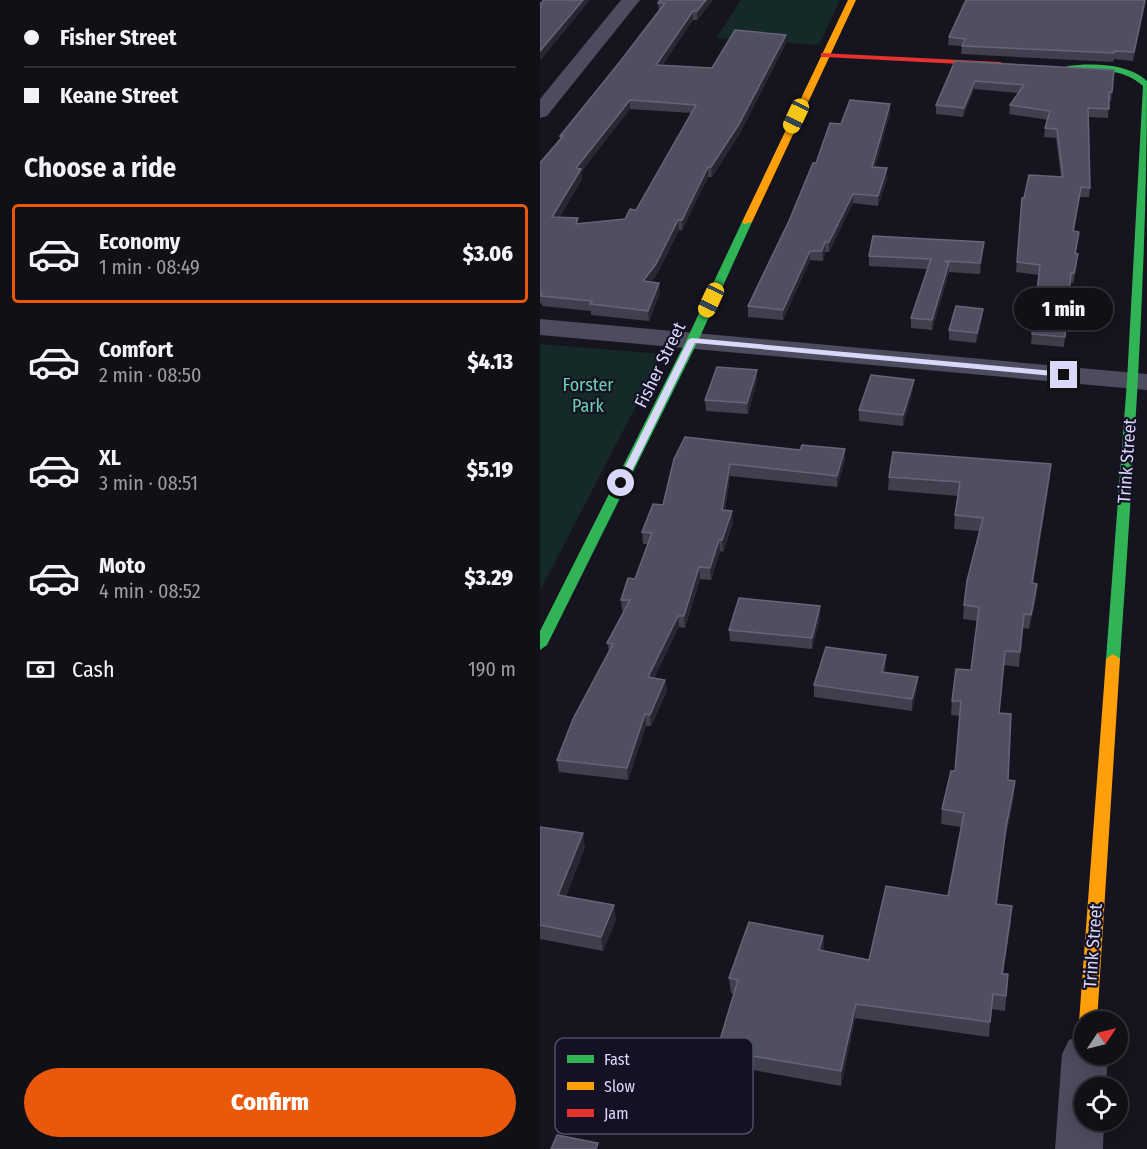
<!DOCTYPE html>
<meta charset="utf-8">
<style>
:root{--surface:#101017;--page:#1e1e24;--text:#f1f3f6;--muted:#9c9da1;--line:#303036;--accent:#ea580c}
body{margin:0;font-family:"Fira Sans Condensed",sans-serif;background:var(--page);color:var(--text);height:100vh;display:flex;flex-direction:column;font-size:22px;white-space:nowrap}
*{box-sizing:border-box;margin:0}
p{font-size:20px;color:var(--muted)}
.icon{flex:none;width:33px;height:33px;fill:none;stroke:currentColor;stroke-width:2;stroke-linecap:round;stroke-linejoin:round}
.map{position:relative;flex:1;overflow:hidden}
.sheet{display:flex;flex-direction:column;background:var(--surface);width:540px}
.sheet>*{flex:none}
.banner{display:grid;align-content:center;height:132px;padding:0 24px;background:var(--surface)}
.needle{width:39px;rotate:55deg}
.tools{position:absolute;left:534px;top:1011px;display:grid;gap:12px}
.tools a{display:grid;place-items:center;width:54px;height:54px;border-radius:50%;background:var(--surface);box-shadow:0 3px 15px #0003,0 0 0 2px var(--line);font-size:30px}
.end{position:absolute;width:27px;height:27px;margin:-14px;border:8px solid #d9d8fa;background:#111;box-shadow:0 0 0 3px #111}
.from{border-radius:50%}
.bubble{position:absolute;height:42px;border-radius:21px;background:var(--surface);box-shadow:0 3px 15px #0003,0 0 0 2px var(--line);font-size:20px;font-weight:800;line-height:42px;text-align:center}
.car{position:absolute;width:18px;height:36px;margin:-18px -9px;border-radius:8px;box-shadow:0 0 4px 2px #0007;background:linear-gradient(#f5c518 24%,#345 0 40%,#f5c518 0 76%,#345 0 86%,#f5c518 0)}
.banner b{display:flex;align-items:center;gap:21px;height:57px;font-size:22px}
.banner b+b{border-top:2px solid var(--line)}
.banner i{width:15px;height:15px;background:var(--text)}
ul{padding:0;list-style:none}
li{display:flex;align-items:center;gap:18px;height:99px;margin:0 12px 9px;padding:0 12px;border:3px solid transparent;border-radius:6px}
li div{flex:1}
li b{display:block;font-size:22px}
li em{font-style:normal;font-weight:800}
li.active{border-color:var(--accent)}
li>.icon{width:54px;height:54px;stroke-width:1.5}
h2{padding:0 24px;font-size:27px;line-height:72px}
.pay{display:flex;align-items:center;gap:15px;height:66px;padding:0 24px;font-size:22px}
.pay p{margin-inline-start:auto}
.cta{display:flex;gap:12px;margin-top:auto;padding:12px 24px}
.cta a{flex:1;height:69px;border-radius:36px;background:var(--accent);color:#fff;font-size:24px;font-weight:800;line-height:69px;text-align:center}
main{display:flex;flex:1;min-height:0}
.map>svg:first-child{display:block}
.green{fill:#152928}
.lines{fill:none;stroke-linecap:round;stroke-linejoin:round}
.street{fill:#4c4c5e;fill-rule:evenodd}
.fast{fill:#30b455;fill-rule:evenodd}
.slow{fill:#ff9f0a;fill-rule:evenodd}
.jam{fill:#e5322d;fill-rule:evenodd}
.wall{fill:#403f4e;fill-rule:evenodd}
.shaded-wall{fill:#282733}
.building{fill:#504f60;stroke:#666478;stroke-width:1.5;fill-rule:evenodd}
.route{fill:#d9d8fa}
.labels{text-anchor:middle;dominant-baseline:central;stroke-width:4.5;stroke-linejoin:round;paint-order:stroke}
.street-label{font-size:18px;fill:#d9d8fa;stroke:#131123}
.park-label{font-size:18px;fill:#6dd1ae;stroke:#131123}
.key{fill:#131123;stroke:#4e4d64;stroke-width:1.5}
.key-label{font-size:16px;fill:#d9d8fa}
</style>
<main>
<section class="sheet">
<div class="banner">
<b><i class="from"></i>Fisher Street</b>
<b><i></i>Keane Street</b>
</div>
<h2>Choose a ride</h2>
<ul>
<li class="active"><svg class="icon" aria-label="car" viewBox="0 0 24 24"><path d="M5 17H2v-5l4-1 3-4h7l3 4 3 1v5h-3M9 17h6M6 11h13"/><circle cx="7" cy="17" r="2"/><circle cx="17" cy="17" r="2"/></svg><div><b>Economy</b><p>1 min · 08:49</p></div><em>$3.06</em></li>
<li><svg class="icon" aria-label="car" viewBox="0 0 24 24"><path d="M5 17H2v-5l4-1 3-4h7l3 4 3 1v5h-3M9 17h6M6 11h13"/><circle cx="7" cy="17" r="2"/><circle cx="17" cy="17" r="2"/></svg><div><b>Comfort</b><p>2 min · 08:50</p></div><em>$4.13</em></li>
<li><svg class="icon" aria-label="car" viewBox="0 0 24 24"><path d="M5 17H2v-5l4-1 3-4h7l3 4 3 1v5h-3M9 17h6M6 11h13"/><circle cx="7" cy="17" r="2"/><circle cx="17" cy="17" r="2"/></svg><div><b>XL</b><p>3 min · 08:51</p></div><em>$5.19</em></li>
<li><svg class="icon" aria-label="car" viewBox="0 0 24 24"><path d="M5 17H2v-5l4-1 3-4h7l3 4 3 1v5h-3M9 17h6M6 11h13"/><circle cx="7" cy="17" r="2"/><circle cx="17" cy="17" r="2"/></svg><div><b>Moto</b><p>4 min · 08:52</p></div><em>$3.29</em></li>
</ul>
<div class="pay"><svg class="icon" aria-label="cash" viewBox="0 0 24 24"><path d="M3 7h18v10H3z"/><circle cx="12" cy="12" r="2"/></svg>Cash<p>190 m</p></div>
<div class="cta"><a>Confirm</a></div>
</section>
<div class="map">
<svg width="607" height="1149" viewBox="0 0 607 1149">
<rect width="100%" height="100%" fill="#16151f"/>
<path class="green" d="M201,0H300L279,45L176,38Z
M0,344L123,354L0,591Z"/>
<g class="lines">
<path class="street" d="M81,0H100L7,116L0,118V99Z
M0,319L607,374V390L0,335Z
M544,1034V1054H568L566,1088H544V1120H564L563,1149H515L522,1054L529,1040Z"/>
<path class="fast" d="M527,66C551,63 588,63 607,81C607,274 593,466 580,659L573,664L566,659L587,381L603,86C583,67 555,71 530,70H527Z
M207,219L212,222L158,341L7,645L0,650V631L146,341L202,222Z"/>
<path class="slow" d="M308,0H316L212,222L204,224L202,222Z
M573,654L580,659L557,1022H544V1029L539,1022L566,659Z"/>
<path class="jam" d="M281,53L460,62L464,64L460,66L284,57H281Z"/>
</g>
<path class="wall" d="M173,0L157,20H153L122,65L172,68L246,35V43L200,133L172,177H168L142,230H139L117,274L111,282L120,293L109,321L51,315V311L2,306V304L0,303V163L20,140V136L79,63L119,11L118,3ZM90,109L151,113L96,210L85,219L39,223L19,218L42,179L41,172Z
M426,0H606L593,61L574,59L573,62L421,54L422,46L408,45L409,37Z
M415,61L572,92L571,101H569L568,118L549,117L550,188L549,197H540L534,231L539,232L536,254L537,264L533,283H530L524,347L491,344L499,275L476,272L482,198H484L521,177L516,138L504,137L505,128L508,120L469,114L470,105L478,93L434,89L423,117L396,114V105Z
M350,113L335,167L347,168V178L338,206L313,203L289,252H285L283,261L270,260L243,320L208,317V306L276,163L301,124Z
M444,242L440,274L409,272L392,330L371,328V318L387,269L329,266V256Z
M442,319L436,343L409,340V330Z
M217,370V380L208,414L166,411L165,400Z
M373,390L363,426L319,421V410Z
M134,459L305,460L297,487L190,476L185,511L193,523L183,552L180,551L171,580L160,579L145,628L139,627L114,678L125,680L127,691L111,726H106L88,780L19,772L17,760L69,651L67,643L84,611H82L81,600L95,579L108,544H103L102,532L123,505Z
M349,477L510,478L493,583L496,598L489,629L482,628L479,667L464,665L459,713L468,780L474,796L465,841L457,904L471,921L463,974H468L465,1011L451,1009L449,1037L315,1018L301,1086L179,1064L177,1050L194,994L191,993L189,978L283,936L284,951L329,960L408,896L421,827L401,824L402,809L415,771L420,716L411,715L412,701L431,670L437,621L423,619L424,605L439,531L414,529L415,515L418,496L348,490Z
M280,606V618L272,649L190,641L189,630Z
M346,667L345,672L377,688L372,711L274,697V685Z
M0,827L45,847L26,896L76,920L63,951L0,939Z"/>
<path class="shaded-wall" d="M43,0H50L0,61V51Z
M166,0H173L157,20V11Z
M605,0H606L593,61L594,52Z
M153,11V20L117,74L116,65Z
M246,35V43L200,133L172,177L171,167Z
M435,81L434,89L423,117L424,108Z
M90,100V109L41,172L42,179L13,227L12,217L36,168Z
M350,104V113L332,176V167Z
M168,167V177L142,230V220Z
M347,168V178L338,206V196Z
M541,187L540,197L532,241L533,231Z
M313,194V203L289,252V242Z
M138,220L139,230L117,274L104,292L103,281Z
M285,242V252L283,261L282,251Z
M444,242L443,252L440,274V263Z
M270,251V260L243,320V310Z
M409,263V273L392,330V320Z
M119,283L120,293L109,321L108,311Z
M443,309L442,319L436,343L437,333Z
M217,370V380L208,414L207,403Z
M374,380L373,390L363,426V415Z
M305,449V460L297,487V476Z
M190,464V476L183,522L182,510Z
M511,464L510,478L490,597L492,583Z
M192,511L193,523L183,552L182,540Z
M179,540L180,551L171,580L170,568Z
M159,567L160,579L145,628L144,616Z
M497,584L496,598L489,629L491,615Z
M280,606V618L272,649V638Z
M138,616L139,627L109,689L108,677Z
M346,655V667L342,684V672Z
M378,677L377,688L372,711V699Z
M125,680L127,691L111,726L110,715Z
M105,714L106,726L88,780L87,768Z
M475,781L474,796L465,841L455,919L466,827Z
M43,833L45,847L21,909L18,895Z
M74,905L76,920L63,951L61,937Z
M283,936L284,951L279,950Z
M316,1004L315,1018L301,1086V1071Z"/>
<path class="building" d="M4,0H43L0,51V8L1,7H0V4Z
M120,0H166L157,11H153L116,65L172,68L195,30L246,35L199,124L171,167H168L142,220H138L116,264L103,281L119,283L108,311L50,304L52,301L0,296L2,293H0V163L23,136H20L79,63L125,3H118ZM90,100L156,105L96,210L90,209L85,219L36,224L38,218L12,217L41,169L36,168Z
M426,0H605L594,52L574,51V53L422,46L425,39L409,37Z
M415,61L574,70L572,92H569V109L548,108L550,188L541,187L533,231L539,232L535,253L538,254L534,273H531L525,337L492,334L500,265L477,262L482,198H484L489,175L523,177L517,129L505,128L510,111L470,105L484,85L435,81L424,108L396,105Z
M310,100L350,104L332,167L347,168L338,196L313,194L289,242H285L282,251H270L243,310L208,306L249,221L273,163H276L290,123L301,124Z
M333,236L444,242L440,263L405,261L409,263L392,320L371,318L391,259L329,256Z
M416,306L443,309L437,333L409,330Z
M177,367L217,370L207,403L165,400Z
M331,375L374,380L363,415L319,410Z
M145,437L260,450L262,445L305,449L297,476L190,464L182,510L192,511L182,540H179L170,568L159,567L144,616H138L108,677L125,680L110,715L105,714L87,768L17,760L33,719L73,644L67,643L90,600H81L88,578L95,579L112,533L102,532L113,504L123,505L134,459Z
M353,452L511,464L492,583L497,584L491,615L484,614L480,652L465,651L459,713L471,714L468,780L475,781L466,827L456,904L472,906L462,974H468L466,996L453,994L450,1022L316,1004L301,1071L177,1050L198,980L189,978L209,922L283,936L279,950L329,960L346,886L408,896L424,813L402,809L411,771H415L421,701H412L416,669L431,670L439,607L424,605L427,581L443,518L415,515L420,482L349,477Z
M199,598L280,606L272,638L189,630Z
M286,647L346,655L342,672L378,677L372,699L274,685Z
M0,827L43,833L18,895L74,905L61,937L0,925Z
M17,1135L58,1143L56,1149H11Z"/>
<path class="route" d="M152,338L524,372L528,375L524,377L155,343L86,483L78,484L77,483L148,340Z"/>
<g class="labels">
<g class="street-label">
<text transform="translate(120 365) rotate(-64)">Fisher Street</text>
<text transform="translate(587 461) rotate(-86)">Trink Street</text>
<text transform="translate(553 946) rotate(-86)">Trink Street</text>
</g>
<g class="park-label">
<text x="48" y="385">Forster<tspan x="48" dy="21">Park</tspan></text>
</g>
</g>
<rect x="15" y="1038" width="198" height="96" rx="9" class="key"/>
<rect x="27" y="1055" width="27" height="8" fill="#30b455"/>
<rect x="27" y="1082" width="27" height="8" fill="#ff9f0a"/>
<rect x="27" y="1109" width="27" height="8" fill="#e5322d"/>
<g class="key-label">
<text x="64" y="1065">Fast</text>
<text x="64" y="1092">Slow</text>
<text x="64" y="1119">Jam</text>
</g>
</svg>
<div class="tools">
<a><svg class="needle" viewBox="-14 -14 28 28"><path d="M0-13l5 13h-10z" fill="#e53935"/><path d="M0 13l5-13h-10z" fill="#9c9da1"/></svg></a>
<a><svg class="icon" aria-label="locate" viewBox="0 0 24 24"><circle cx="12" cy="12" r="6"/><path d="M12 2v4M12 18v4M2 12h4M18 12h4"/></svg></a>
</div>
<i class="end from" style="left:81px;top:483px"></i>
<i class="end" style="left:524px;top:375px"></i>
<div class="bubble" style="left:474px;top:288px;width:99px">1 min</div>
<i class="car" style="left:256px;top:116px;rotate:205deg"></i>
<i class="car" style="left:171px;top:300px;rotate:205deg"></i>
</div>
</main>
